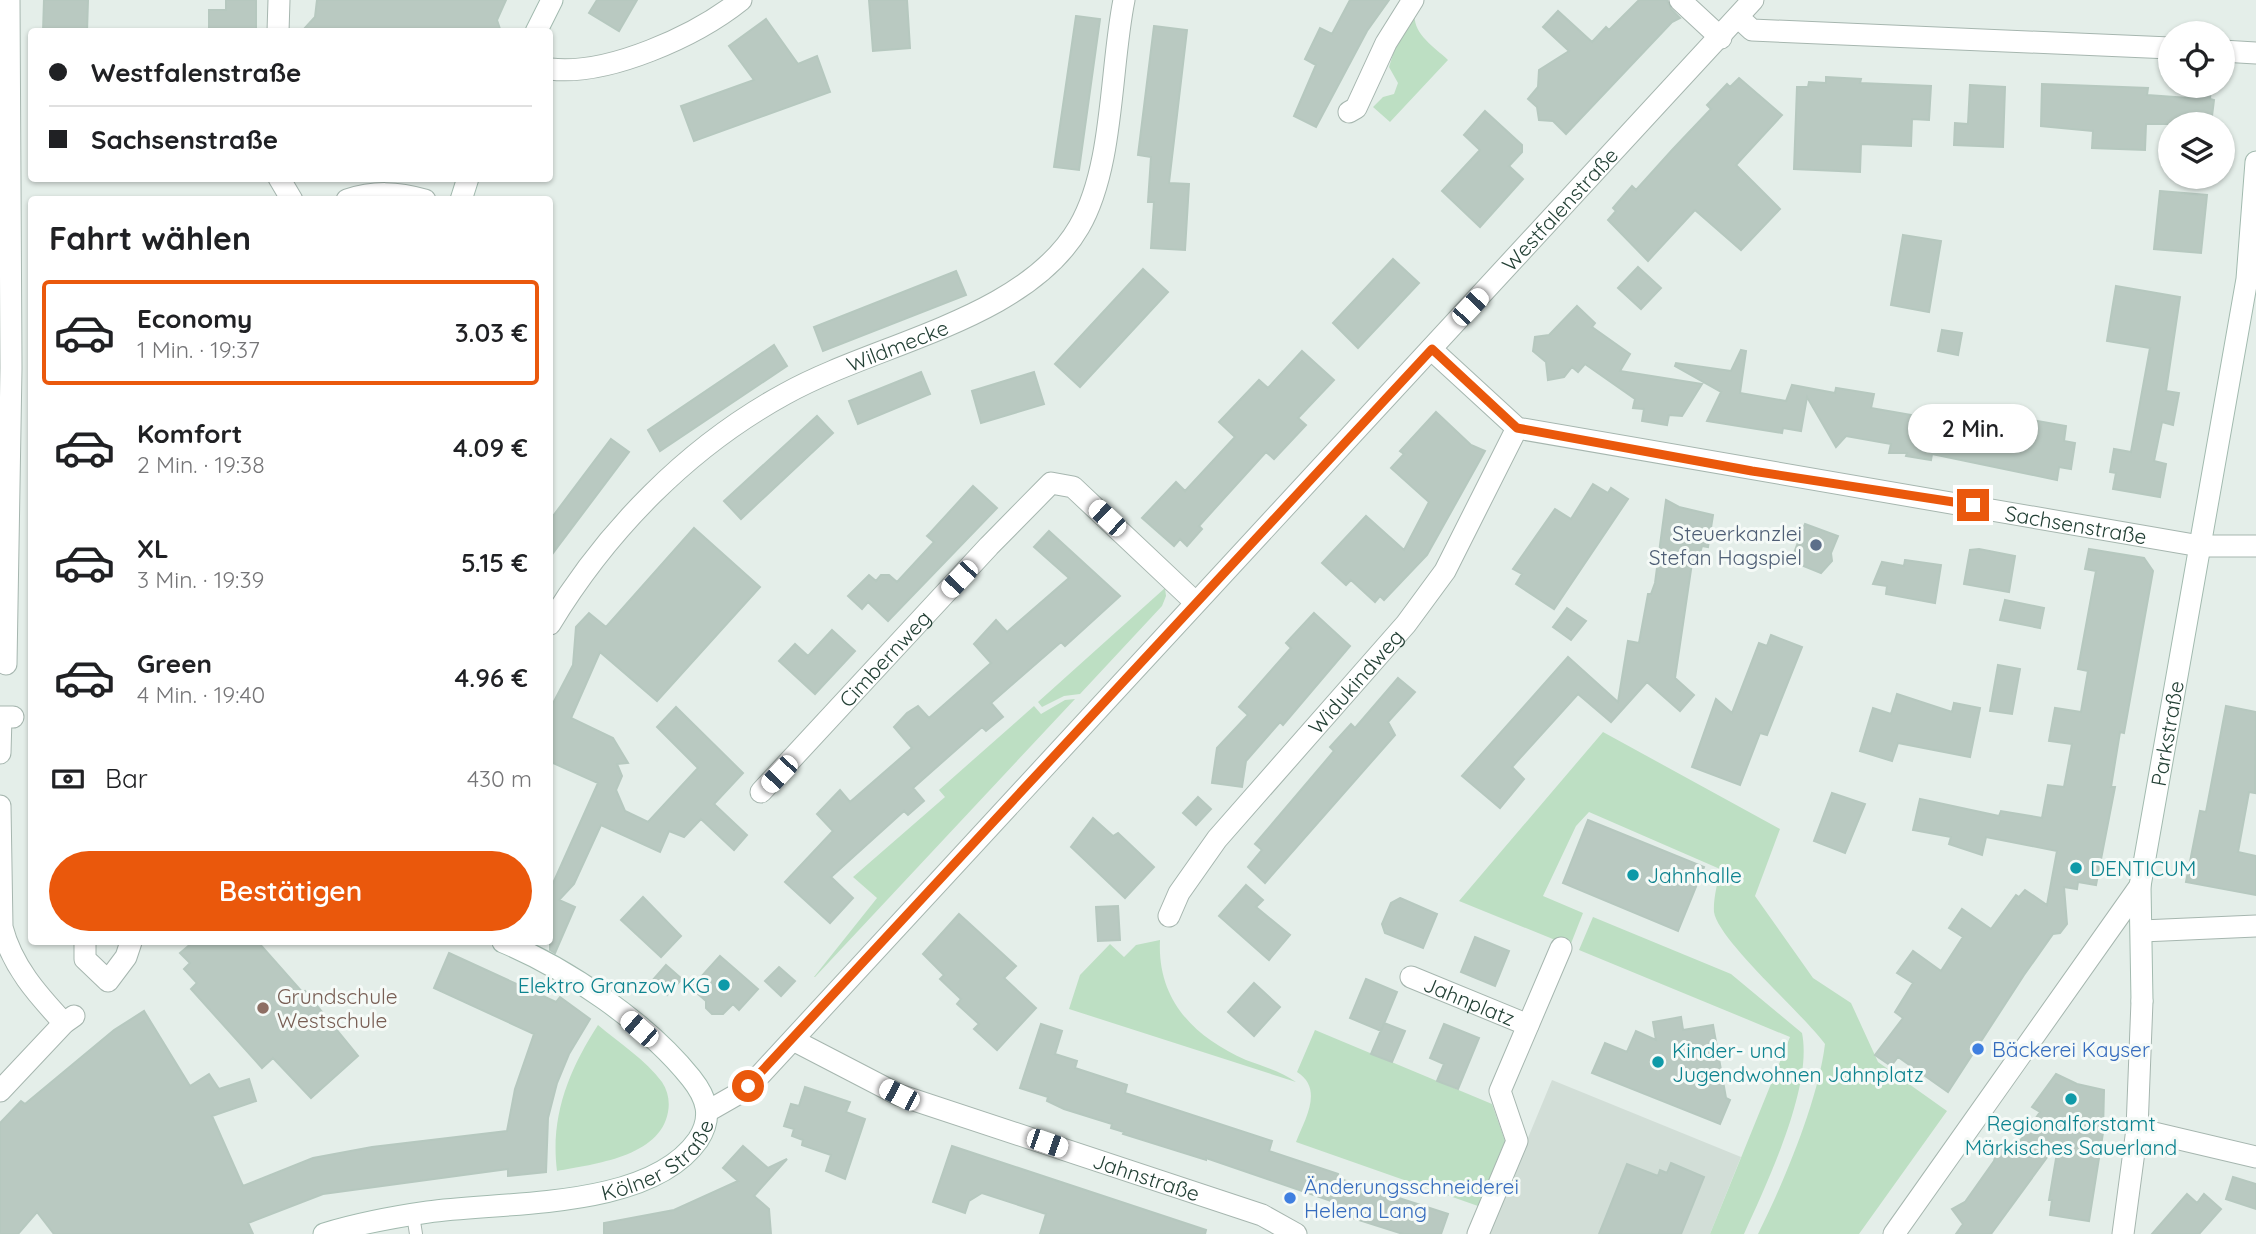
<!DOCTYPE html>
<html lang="de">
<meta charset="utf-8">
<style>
:root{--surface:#fff;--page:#f6f6f6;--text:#202124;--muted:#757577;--line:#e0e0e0;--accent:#ea580c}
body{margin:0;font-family:Quicksand,sans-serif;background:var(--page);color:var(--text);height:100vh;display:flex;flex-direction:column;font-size:26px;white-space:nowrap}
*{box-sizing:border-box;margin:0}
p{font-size:23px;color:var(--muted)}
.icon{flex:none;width:38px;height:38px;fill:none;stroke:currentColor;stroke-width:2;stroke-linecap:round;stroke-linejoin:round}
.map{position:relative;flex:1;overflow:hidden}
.side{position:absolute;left:28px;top:196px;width:525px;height:749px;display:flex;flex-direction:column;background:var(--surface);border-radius:7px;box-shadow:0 2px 5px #0004}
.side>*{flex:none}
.hud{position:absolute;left:28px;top:28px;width:525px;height:154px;border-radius:7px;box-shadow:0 2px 5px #0004;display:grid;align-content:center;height:154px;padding:0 21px;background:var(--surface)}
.buttons{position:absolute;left:2158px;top:21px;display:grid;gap:14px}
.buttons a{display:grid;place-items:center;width:77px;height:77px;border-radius:50%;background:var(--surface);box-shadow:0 2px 5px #0004;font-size:35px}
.end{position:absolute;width:32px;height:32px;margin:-16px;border:9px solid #ea580c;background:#fff;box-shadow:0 0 0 4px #fff}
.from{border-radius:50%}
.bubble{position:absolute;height:49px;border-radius:24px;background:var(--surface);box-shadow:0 2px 5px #0004;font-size:23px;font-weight:600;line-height:49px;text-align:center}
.car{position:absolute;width:21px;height:42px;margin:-21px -10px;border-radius:9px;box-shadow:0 0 5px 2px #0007;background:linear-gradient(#fff 24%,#345 0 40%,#fff 0 76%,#345 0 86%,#fff 0)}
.hud b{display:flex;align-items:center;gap:24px;height:66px;font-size:26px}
.hud b+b{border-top:2px solid var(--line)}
.hud i{width:18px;height:18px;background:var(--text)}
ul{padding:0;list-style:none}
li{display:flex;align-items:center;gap:21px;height:105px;margin:0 14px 10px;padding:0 7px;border:4px solid transparent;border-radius:7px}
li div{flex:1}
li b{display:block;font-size:26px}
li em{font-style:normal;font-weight:600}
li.on{border-color:var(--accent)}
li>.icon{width:63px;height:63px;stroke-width:1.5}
h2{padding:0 21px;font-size:32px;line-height:84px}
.pay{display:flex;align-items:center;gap:18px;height:77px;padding:0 21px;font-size:26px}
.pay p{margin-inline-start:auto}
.primary-button{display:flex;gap:14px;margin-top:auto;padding:14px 21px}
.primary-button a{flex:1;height:80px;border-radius:42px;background:var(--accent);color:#fff;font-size:28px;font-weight:600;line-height:80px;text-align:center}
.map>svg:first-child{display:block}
.built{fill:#d2ded7}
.green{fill:#bddfc3}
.building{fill:#b9c9c1;stroke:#b6c8bf;stroke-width:2}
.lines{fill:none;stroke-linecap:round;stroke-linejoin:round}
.lane-casing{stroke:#a6b6af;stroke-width:14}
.street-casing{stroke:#a6b6af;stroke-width:23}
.secondary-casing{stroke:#a2baaf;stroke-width:23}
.lane{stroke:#fff;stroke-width:12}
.street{stroke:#fff;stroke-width:21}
.secondary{stroke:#fff;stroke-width:21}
.route{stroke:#ea580c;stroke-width:9}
.service-dot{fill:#5c6f8a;stroke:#f5faf7;stroke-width:2.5}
.culture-dot{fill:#0f9aa8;stroke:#f5faf7;stroke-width:2.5}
.education-dot{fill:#8d6e63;stroke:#f5faf7;stroke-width:2.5}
.shop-dot{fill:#3f7fe0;stroke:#f5faf7;stroke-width:2.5}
.labels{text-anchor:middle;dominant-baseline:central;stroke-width:6;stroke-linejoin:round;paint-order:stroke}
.street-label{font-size:21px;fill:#234035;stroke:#f5faf7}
.service-label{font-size:21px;fill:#4e5e75;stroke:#f5faf7;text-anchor:end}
.culture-label{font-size:21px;fill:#0d838f;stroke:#f5faf7;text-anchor:start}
.education-label{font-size:21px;fill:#785e54;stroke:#f5faf7;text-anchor:start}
.shop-label{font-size:21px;fill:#366cbe;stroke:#f5faf7;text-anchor:start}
</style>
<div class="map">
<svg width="2256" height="1234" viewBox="0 0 2256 1234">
<rect width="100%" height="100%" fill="#e4eee9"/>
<path class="built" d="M1552,1080L1741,1157L1710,1234H1488Z"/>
<path class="green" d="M1415,10C1411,33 1432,45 1448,60L1390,122L1373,107L1383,97L1394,94L1398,83L1389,67L1395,48Z
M1165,588L1166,596L1162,606L1080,694L1064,696L1042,707L1038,702Z
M1075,699L815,977H814L877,898L853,877L945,797L939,790L1034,706L1041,714L1065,700Z
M1603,732L1780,829L1755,896L1813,978L1851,1003L1878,1062L1947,1111L1859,1234H1758C1784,1182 1818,1101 1825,1044C1804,1015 1718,940 1714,912C1713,899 1718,882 1720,869L1589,812L1576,826L1543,896L1583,913L1570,946L1459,901Z
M1593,917L1731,974L1802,1033C1813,1087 1767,1183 1744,1234H1710L1790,1037L1579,950Z
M1160,940C1157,1000 1194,1037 1246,1060C1262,1066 1282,1072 1296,1082L1069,1009L1080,975L1110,944L1124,957L1136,945Z
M598,1025C618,1042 646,1060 662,1082C668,1091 670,1102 668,1112C660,1157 594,1164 557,1171C550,1116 569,1070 598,1025Z
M1315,1030L1492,1104L1505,1141L1478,1206L1296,1142C1305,1119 1324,1089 1297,1072Z"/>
<path class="building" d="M44,0H88L87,32H43Z
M226,0H256V32H209V10H226Z
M317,0H506L497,20L501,32L303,30L315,17Z
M597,0H637L619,31L589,13Z
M869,0H907L910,48L873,51Z
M1350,0H1389L1367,31L1316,127L1294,116L1316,65L1305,59L1320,28L1332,34Z
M1639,0H1667L1671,9L1680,18L1672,22L1566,134L1553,121L1539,120L1537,107L1528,99L1538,87L1539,70L1569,51L1543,27L1558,11L1592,42L1606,27L1609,30Z
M1076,16L1100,19L1079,170L1054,167Z
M766,19L798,64L817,56L830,92L694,141L681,106L754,80L729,46Z
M1154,26L1187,30L1169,183L1189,184L1185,250L1151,248L1154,202H1148L1151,157L1138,155Z
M1826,77L1861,79L1860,83L1931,86L1929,120L1912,119L1911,146L1861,144L1860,172L1794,169L1797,87H1808L1809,82L1826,83Z
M1739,78L1782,115L1736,165L1780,209L1741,250L1695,210L1648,261L1608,220L1616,211L1613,208L1632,186L1636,190L1673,149L1711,109L1707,105L1727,84L1730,87Z
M2042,84L2148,88L2147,95L2189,98L2190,86H2211L2210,99L2214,100L2211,124H2146L2145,150L2092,148L2093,131L2041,126Z
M1970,85L2005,87L2003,147L1954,145L1955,123L1968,124Z
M1485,111L1522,145V152L1509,166L1523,179L1480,227L1442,191L1480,150L1464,135Z
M2160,191L2207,195L2201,253L2154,249Z
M1903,235L1941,241L1929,312L1891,305Z
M1393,259L1419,283L1358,348L1333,323Z
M1638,267L1661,288L1641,309L1618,288Z
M1143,269L1168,292L1080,387L1055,364Z
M956,271L966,295L823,351L814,327Z
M2116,286L2180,297L2166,391L2179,393L2173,425L2162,422L2154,461L2166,464L2160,497L2113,489L2116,473L2110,472L2114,449L2131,452L2150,348L2107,341Z
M1577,306L1595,323L1592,327L1630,354L1620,371L1702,384L1682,416L1669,415L1667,425L1642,421L1644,409L1633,408L1635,399L1585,364L1578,372L1572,367L1564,377L1548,380L1546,362L1533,351L1535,337L1549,335Z
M1942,330L1962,333L1958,355L1938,351Z
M774,345L787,366L660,451L648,430Z
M1741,350L1746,351L1740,393L1786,401L1792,385L1835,393L1836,388L1874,394L1871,408L1957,423L1960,407L2066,426L2064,441L2075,443L2071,469L2059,467L2057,480L1932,454L1931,460L1906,456L1907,453H1889L1891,444L1846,436L1836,447L1807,397L1801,431L1783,428L1782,433L1707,421L1721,392L1675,366L1676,363L1731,371Z
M1302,351L1334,380L1298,418L1306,425L1274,459L1266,452L1199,526L1202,529L1187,546L1180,539L1174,546L1142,518L1176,482L1185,491L1235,437L1219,422L1259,380L1268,388Z
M921,372L930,394L858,424L849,401Z
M1034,372L1044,404L981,423L972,391Z
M1436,412L1471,445L1485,451L1427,555L1384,600L1380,596L1375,602L1351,580L1346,585L1322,563L1366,516L1404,550L1429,502L1391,468L1404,454L1400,451Z
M817,416L833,433L741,519L724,501Z
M611,439L629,452L550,557V520Z
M1593,484L1608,493L1611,488L1628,499L1554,609L1516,584L1522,574L1513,569L1555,509L1571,519Z
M973,486L997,508L888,621L868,602L862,609L848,596L869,575L876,581L881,575H889L897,582L934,542L927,536L930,533Z
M1666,500L1679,507L1713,515L1708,547L1702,546L1699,557L1693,556L1675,678L1694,695L1680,711L1647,682L1611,722L1578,694L1512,767L1524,779L1500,808L1462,776L1568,657L1618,702L1628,641L1639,643L1648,594H1651L1655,583Z
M1805,524L1838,536L1831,553L1832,561L1821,573L1791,561Z
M694,528L760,587L657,701L600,652L571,718L613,738L628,763L617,764L622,776L616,790L625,811L648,822L698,768L657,727L676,707L743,773L714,804L747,835L734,850L701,819L684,837L669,831L660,852L601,825L574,884L559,900L575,907L555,953L550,950V890L598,783L551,762L550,766V709L573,665L576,627L589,613L606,627Z
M1049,531L1120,596L1065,646L1061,642L991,703L1003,717L986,731L982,727L913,788L924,801L908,815L904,811L831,877L853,898L830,923L785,882L833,831L817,814L840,790L850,802L912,748L894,727L907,713L918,706L929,718L991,663L974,644L996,620L1007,632L1069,578L1034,547Z
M1979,549L2015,556L2009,592L1964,584L1970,550Z
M2089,549L2144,558L2153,571L2124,733L2120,732L2111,787H2115L2096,885L2078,882L2077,889L2064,887L2067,924L2060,933L2053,934L2024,975L1948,1092L1898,1057L1891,1066L1875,1055L1903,1018L1895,1012L1913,983L1897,973L1913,951L1941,971L1963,937L1949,928L1962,909L1991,929L2016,895L2019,897L2025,890L2047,905L2057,851L1986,837L1982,855L1949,844L1951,837L1913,830L1920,799L1999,816L2001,811L2042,818L2048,785L2064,787L2072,744L2049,741L2055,708L2081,712L2088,671L2078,669L2096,571L2085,569Z
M1905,560L1941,565L1935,603L1886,594L1887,586L1873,584L1882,562L1904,566Z
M2005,600L2044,608L2040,628L2000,620Z
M1567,608L1586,621L1571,640L1553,627Z
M1314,613L1350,646L1283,725L1280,722L1246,761L1242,787L1212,783L1217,748L1248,715L1239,707L1291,648L1286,643Z
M832,630L855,651L815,694L779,661L795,644L808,656Z
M1771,635L1802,647L1767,735L1760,733L1740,785L1692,767L1716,699L1732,713L1759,643L1767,646Z
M1998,665L2020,669L2012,714L1990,711Z
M1398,678L1415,692L1388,722L1395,735L1265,883L1248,867L1262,850L1255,844L1334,751L1330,747L1351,724L1355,728Z
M1897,694L1952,712L1954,703L1980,708L1970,757L1898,743L1892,761L1860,751L1873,708L1891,714Z
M2226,706L2256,712L2255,793L2249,792L2238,852L2256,856V895L2186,882L2200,811L2206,812Z
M1832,793L1865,804L1845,853L1814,841Z
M1198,797L1211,809L1196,825L1183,813Z
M1093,818L1113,836L1118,833L1154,867L1125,898L1071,847Z
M1588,820L1704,867L1678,931L1563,883Z
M1246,885L1263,900L1256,907L1290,935L1269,960L1219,916Z
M643,897L681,936L661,957L621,920Z
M1400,898L1437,914L1423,948L1385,933L1382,924L1391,903Z
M1118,906L1120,940L1098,941L1096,907Z
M959,914L1016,966L1004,978L1036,1008L997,1050L974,1029L979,1024L957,1004L961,999L940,979L944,975L923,954Z
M1475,937L1509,951L1495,986L1461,972Z
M193,942H258L303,993L305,991L358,1056L311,1098L273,1058L262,1068L191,989L197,983L184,969L190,963L180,953Z
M449,953L556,1002L560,997L590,1019L569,1054L557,1083L548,1118L546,1172L508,1176V1169L323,1194L248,1223L253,1234H54L37,1212L18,1234H0V1123L21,1101L25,1104L114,1030L144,1011L190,1086L209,1074L219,1089L249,1079L256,1101L212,1116L243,1186L313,1158L372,1147L507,1131L515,1089L534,1034L434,988Z
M720,956L758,989L739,1010L733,1004L723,1014H712L706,1008V1001L691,988Z
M666,965L682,979L667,995L652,981Z
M779,967L795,981L781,996L765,981Z
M1366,979L1397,992L1381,1031L1350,1018Z
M1254,983L1280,1007L1254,1036L1228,1012Z
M1681,1017L1683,1030L1713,1025L1726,1098L1730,1100L1720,1124L1592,1073L1605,1043L1627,1052L1636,1031L1656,1040L1653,1022Z
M1384,1023L1405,1031L1392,1062L1371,1054Z
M1041,1024L1062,1031L1055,1054L1077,1061L1075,1068L1127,1085L1125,1093L1272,1141L1269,1151L1338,1174L1337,1178L1448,1214L1441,1234H1403L1334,1212L1337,1203L1206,1158V1160L1123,1134L1124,1132L1111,1128L1112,1124L1064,1109L1047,1101L1048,1097L1020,1088Z
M1444,1024L1479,1038L1458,1089L1437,1081L1444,1064L1430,1058Z
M2056,1074L2077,1084L2104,1090L2103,1133L2089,1221L2050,1215L2052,1200H2049L2059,1141L1991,1234H1956L1963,1224L1952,1209L1965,1202L1994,1161L1998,1147L2013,1151L2040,1112L2032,1107Z
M805,1087L850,1102L846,1112L865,1119L845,1179L826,1171L831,1155L802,1145L803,1140L792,1136L794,1129L784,1126L791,1104L799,1106Z
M743,1146L768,1168L787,1159L754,1196L769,1209L771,1234H604V1223L674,1210L738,1181L723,1168Z
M952,1146L1206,1230L1205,1234H1040L1046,1214L982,1193L969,1201L965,1213L933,1202Z
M1671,1163L1704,1177L1681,1234H1599L1627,1164L1658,1176L1660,1170L1667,1173Z
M2233,1177L2256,1184V1209L2226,1199Z
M2187,1194L2197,1203L2204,1194L2221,1209L2199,1234H2152Z"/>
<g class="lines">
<g class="lane-casing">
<path id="lane" d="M413,1215L416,1234"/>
</g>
<g class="street-casing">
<g id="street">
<path d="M1680,0L1721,38"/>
<path d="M1739,18L1752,30L2170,48"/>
<path d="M278,32L279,0"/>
<path d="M2222,51L2256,53"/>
<path d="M550,69C608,76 696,36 741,0"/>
<path d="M1349,112L1356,108L1386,43L1413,0"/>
<path d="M279,178L292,200"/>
<path d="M347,200C374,191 397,192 425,200"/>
<path id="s1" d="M1431,349L1517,428L2200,546H2256"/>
<path id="s2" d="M550,624C607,530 688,447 785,394C876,343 1025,320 1079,227C1114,167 1110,69 1124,0"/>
<path d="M6,664L11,368L9,0"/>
<path d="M0,753L1,717H13"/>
<path id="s3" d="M761,792L989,546L1051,483L1073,487L1195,602"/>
<path d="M0,806L2,927C12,966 37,994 64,1023"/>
<path id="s4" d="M1169,916L1179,893L1217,839L1406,624L1445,571L1517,428"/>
<path d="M2142,931L2256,926"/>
<path d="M85,942V959L108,981L126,957L131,942"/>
<path id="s5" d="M1411,977L1528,1025"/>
<path id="s6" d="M793,1040L899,1095L1262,1215L1296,1234"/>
<path d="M0,1091L64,1023L74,1016"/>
<path id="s7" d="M708,1111L736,1095L761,1074L1753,0"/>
<path d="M2137,1129L2256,1157"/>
<path d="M1478,1234L1517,1141L1500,1091L1561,948"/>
<path d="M1894,1234L2140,886"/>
<path d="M2123,1234L2137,1129L2142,1001"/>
</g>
</g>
<g class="secondary-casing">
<g id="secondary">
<path d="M536,32L552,0"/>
<path d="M461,200L468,178"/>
<path id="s8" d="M2142,1001L2140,886L2247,279L2256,162"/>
<path id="s9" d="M324,1234C357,1224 393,1217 428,1212C505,1201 649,1210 698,1140C713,1117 707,1098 691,1078C647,1023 568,969 503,942"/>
</g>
</g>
<use href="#lane" class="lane"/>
<use href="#street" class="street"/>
<use href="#secondary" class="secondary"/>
</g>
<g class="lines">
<path class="route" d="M748,1086L1432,349L1517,428L1752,471L1973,505"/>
</g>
<circle class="service-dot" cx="1816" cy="545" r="7"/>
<g class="culture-dot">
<circle cx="2076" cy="868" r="7"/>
<circle cx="1633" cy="875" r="7"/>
<circle cx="724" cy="985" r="7"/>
<circle cx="1658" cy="1062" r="7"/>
<circle cx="2071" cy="1099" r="7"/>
</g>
<circle class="education-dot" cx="263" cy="1008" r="7"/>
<g class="shop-dot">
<circle cx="1978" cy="1049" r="7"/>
<circle cx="1290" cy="1198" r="7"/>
</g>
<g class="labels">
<g class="street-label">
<text stroke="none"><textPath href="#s7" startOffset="1242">Westfalenstraße</textPath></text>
<text stroke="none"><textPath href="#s2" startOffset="455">Wildmecke</textPath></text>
<text stroke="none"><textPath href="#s1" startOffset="684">Sachsenstraße</textPath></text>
<text stroke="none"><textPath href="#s3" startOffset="182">Cimbernweg</textPath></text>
<text stroke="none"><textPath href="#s4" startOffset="301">Widukindweg</textPath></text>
<text stroke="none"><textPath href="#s8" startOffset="270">Parkstraße</textPath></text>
<text stroke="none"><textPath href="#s5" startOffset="63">Jahnplatz</textPath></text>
<text stroke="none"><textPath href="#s9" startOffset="348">Kölner Straße</textPath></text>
<text stroke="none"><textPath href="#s6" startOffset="380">Jahnstraße</textPath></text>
</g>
<g class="service-label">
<text x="1802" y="533">Steuerkanzlei<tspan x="1802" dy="24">Stefan Hagspiel</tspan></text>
</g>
<g class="culture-label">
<text x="2090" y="868">DENTICUM</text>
<text x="1647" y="875">Jahnhalle</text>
<text x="710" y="985" text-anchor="end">Elektro Granzow KG</text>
<text x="1672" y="1050">Kinder- und<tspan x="1672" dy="24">Jugendwohnen Jahnplatz</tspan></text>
<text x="2071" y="1123" text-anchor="middle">Regionalforstamt<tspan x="2071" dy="24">Märkisches Sauerland</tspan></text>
</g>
<g class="education-label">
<text x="277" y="996">Grundschule<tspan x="277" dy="24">Westschule</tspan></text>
</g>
<g class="shop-label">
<text x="1992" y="1049">Bäckerei Kayser</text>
<text x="1304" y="1186">Änderungsschneiderei<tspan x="1304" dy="24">Helena Lang</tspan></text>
</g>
</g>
</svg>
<div class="buttons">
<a><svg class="icon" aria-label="locate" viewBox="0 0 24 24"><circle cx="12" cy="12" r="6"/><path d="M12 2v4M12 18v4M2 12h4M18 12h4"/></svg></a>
<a><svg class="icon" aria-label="layers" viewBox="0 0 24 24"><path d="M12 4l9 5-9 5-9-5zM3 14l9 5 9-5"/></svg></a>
</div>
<i class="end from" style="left:748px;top:1086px"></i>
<i class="end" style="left:1973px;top:505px"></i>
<div class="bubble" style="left:1908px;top:404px;width:130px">2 Min.</div>
<i class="car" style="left:1470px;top:307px;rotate:43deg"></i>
<i class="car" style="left:1107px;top:518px;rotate:313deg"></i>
<i class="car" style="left:959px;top:579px;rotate:223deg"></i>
<i class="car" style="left:779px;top:774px;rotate:223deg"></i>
<i class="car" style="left:639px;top:1029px;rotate:311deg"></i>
<i class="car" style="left:899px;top:1095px;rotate:297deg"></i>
<i class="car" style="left:1047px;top:1143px;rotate:109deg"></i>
<div class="hud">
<b><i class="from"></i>Westfalenstraße</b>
<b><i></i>Sachsenstraße</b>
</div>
<section class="side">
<h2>Fahrt wählen</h2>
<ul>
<li class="on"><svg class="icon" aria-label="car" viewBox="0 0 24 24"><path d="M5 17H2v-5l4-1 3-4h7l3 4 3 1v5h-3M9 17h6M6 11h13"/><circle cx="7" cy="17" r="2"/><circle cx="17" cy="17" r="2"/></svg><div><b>Economy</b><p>1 Min. · 19:37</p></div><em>3.03 €</em></li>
<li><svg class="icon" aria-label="car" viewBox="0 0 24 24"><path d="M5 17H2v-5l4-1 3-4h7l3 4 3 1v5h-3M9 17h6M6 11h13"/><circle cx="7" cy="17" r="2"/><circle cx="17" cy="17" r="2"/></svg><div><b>Komfort</b><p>2 Min. · 19:38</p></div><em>4.09 €</em></li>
<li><svg class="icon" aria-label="car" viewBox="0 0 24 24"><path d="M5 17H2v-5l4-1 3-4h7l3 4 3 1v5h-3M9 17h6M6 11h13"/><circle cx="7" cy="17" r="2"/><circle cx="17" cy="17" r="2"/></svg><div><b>XL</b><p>3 Min. · 19:39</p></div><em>5.15 €</em></li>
<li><svg class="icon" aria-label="car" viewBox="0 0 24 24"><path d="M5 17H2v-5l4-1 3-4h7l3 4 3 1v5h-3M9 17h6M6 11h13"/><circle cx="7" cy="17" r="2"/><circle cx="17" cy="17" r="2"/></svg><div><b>Green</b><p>4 Min. · 19:40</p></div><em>4.96 €</em></li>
</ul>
<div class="pay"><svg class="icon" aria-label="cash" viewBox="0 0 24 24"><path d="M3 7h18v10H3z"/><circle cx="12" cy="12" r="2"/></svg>Bar<p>430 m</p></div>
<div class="primary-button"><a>Bestätigen</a></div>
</section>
</div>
